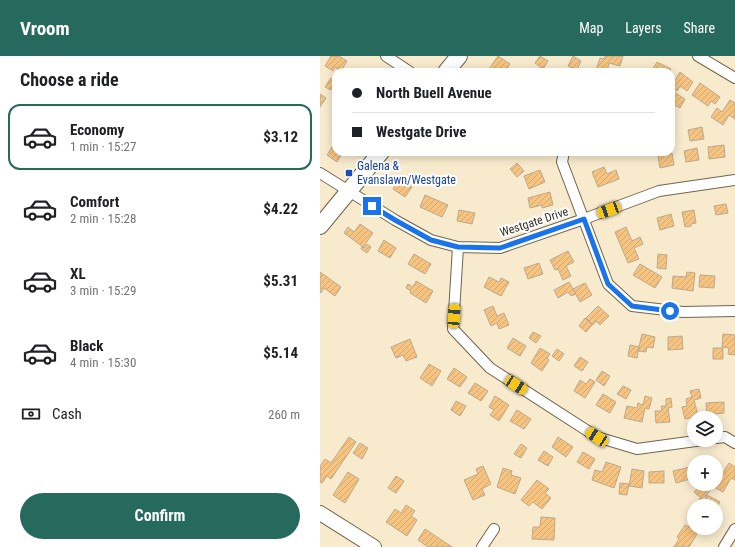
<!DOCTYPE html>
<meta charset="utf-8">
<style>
:root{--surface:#fff;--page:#f6f6f6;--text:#202124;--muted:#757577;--line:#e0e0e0;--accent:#256a5d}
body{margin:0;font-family:"Roboto Condensed",sans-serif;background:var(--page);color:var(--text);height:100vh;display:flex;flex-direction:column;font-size:15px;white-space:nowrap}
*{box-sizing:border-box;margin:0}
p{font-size:13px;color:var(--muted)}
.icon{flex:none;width:22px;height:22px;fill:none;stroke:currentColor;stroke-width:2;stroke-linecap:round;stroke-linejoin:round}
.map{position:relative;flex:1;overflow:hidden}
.panel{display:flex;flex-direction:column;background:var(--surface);width:320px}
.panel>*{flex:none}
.top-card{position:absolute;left:12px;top:12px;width:343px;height:88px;border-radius:12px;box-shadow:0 2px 10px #0003;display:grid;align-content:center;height:88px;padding:0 20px;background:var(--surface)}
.buttons{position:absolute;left:367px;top:355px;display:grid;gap:8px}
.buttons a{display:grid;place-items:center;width:36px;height:36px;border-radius:50%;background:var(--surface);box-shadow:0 2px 10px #0003;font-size:20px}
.end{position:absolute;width:18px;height:18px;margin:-9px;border:5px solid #1a73e8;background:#fff;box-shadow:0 0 0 2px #fff}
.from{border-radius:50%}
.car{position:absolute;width:12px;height:24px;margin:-12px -6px;border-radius:5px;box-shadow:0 0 3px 1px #0007;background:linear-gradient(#f5c518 24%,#345 0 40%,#f5c518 0 76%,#345 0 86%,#f5c518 0)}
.top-card b{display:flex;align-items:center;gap:14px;height:38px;font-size:15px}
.top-card b+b{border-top:1px solid var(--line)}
.top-card i{width:10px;height:10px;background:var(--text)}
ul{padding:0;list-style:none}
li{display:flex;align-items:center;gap:12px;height:66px;margin:0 8px 6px;padding:0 12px;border:2px solid transparent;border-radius:12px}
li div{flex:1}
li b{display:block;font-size:15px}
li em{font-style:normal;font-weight:700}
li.active{border-color:var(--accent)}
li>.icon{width:36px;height:36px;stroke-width:1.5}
h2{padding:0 20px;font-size:18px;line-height:48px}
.pay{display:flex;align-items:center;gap:10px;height:44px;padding:0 20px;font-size:15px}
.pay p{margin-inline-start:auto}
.button{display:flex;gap:8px;margin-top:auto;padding:8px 20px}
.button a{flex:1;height:46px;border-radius:24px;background:var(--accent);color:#fff;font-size:16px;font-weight:700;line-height:46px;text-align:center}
header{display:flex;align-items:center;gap:24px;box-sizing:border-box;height:56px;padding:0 20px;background:var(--accent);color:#fff}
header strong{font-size:19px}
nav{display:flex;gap:22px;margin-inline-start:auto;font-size:14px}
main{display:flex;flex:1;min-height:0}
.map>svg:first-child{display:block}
.building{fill:url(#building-hatch);stroke:#bca990}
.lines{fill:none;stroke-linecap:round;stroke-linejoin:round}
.minor-casing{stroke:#71654b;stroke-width:12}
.secondary-casing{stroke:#71654b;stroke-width:16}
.primary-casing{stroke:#71654b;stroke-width:18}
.minor{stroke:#fff;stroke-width:10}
.secondary{stroke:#fff;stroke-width:14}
.primary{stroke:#fff;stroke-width:16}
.route{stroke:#1a73e8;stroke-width:5}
.transit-dot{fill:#1a4fb4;stroke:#fff;stroke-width:1.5}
.labels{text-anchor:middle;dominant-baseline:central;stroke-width:4;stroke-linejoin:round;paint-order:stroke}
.transit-label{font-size:12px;fill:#164399;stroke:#fff;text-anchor:start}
.street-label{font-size:12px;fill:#332e23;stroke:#fff}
</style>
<header>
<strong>Vroom</strong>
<nav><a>Map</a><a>Layers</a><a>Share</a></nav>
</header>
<main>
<section class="panel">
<h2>Choose a ride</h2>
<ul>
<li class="active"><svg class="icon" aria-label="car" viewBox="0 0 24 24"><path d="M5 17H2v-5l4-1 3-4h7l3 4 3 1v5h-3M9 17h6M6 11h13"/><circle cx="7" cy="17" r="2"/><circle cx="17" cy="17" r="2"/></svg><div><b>Economy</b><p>1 min · 15:27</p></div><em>$3.12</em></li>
<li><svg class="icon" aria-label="car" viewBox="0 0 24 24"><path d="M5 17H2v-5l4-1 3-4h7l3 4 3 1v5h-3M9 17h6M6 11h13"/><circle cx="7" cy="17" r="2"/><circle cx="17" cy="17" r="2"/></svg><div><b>Comfort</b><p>2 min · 15:28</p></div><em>$4.22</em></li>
<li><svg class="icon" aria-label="car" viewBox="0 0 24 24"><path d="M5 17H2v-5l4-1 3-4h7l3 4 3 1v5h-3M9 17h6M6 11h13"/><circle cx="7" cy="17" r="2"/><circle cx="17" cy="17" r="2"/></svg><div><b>XL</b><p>3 min · 15:29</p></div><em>$5.31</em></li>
<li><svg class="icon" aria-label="car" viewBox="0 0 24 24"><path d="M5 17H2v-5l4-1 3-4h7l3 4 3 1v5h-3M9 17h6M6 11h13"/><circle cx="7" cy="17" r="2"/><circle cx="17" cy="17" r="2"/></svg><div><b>Black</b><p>4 min · 15:30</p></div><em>$5.14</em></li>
</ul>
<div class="pay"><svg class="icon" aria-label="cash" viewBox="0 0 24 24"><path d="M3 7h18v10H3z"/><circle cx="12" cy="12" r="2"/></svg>Cash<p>260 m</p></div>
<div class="button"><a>Confirm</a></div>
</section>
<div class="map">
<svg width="415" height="491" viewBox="0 0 415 491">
<defs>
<pattern id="building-hatch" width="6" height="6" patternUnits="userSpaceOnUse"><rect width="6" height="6" fill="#f6c480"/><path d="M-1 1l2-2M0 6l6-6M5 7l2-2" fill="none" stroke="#d3a96e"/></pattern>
</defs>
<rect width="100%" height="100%" fill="#f8eacd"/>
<path class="building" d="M11,0H19L27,5L21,15L15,11L13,15L5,10Z
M178,0L190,8L184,16H167Z
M220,0L228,5L223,13L215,7Z
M253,0L261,5L257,14L248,10Z
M285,0H303L300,10L289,7L287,16L276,14L280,2L284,3Z
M337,6L351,13L349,16H331Z
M360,16L373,26L367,35L360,30L357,35L351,31Z
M11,22L16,26L11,34L5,31Z
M380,27L400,41L395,48L391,45L388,50L372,39Z
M354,36L365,43L360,52L351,47V41Z
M0,38L6,42L0,51Z
M410,44L415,47V63L409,59L403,69L391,61L397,52L402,56Z
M382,71L384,83L370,85L368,74Z
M15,86L16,87V96H23L17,106L7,99Z
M404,89L405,101L389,103L388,91Z
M377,92L379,104L366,106L364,95Z
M352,97L354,109L340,112L338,100Z
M197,107L204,115L197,121L190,113Z
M284,111L287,118L296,114L299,123L278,131L272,116Z
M220,114L225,126L209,133L204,120Z
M79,123L92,131L85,141L73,133Z
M230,136L233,149L222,152V149L210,152L208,142Z
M105,139L128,149L122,161L100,151Z
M406,148L408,157L396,159L394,150Z
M139,154L155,157L152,168L137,165Z
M374,154L376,167L371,168V170L365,171L362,156Z
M351,158L354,170L340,174L337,162Z
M40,168L53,177L43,191L24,177L28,171L34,176Z
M306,171L312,185L320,181L323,188L314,192L319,203L308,207L295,176Z
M64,184L76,192L70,202L58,195Z
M47,188L51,191L47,197L41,193L42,191L44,192Z
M248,195L254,206L246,210L251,220L243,224L238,213L235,214L230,204Z
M94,198L111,208L105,218L88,208Z
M338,198L347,199L346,213L337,212Z
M219,207L223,218L208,223L204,212Z
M320,208L342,221L335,232L313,219Z
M0,216L21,231L15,240L4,232L1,237L0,236Z
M367,216L375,217L373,235L352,232L353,220L366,221Z
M380,219L395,220L394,232L379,231Z
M169,221L179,226L181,222L189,226L181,240L164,231Z
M96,225L113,235L106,247L90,237L91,235L86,232L88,228L93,231Z
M249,226L256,238L251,240L248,236L238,242L234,234Z
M265,227L272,239L260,246L253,233Z
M173,250L177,260L184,257L189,269L179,273L177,267L171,270L164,254Z
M278,250L289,260L280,269L276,265L273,269L266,262Z
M265,262L272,269L266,276L259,270Z
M213,276L221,280L216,287L209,282Z
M322,278L335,281L333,292L327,291L326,296L318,295Z
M403,278L415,279V299L408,298L409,292L402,291Z
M362,280L363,293L348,294V281Z
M193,282L206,290L200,300L187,292Z
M90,283L97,301L86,305L83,299L76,302L71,291Z
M310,289L319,291L317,302L308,300Z
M220,292L230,298L227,302L229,304L222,315L211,307Z
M393,292H403V303H393Z
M237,293L244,298L239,305L232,300Z
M260,301L268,306L262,315L254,310Z
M109,308L121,315L112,330L100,322Z
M134,312L147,321L140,331L127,323Z
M282,315L290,320L284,330L276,324Z
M270,323L275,326L265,342L254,335L260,324L266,328Z
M155,327L168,335L161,345L148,337Z
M303,330L311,334L306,343L297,338Z
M379,333L381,342L374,344L378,360L365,363L362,351L367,350L366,343L372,341L370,335Z
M283,338L296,346L290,357L276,349Z
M175,340L189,349L179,365L170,359L174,354L169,351Z
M325,340L332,342L329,353L325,352L322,366L304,362L307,350L317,352L318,347L323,349Z
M351,342L352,351L348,352L350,366L336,367L335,355H342L341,350H346V343Z
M136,345L146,350L140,360L131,354Z
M404,346V357L387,359L386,347Z
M197,354L211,363L204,373L190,365Z
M29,381L36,386L11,423L7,420L2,427L0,426V410L5,403L11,407Z
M238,381L253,391L246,401L232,391Z
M40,387L48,392L42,403L33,397Z
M201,388L207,392L201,402L194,398Z
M224,395L233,401L228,410L218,404Z
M263,396L275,403L269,413L257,406Z
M286,406L301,411L294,432L272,424L275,414L282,416Z
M409,407L415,411V424L411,422L403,436L394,431Z
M163,410L171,428L162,433L165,439L153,444L144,424L158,418L156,413Z
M374,410V422L356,427L353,415Z
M183,412L192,415L191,419L201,422L195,438L177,431Z
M312,413L324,415L322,432L309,430Z
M344,415V427H329V416Z
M28,416L39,423L25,447L13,439Z
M76,420L84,425L76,437L68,432Z
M217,424L229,433L225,437L231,442L222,453L213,446L209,450L201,444Z
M300,427L309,428L307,439L299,438Z
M382,428H384L391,434L382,443L374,436Z
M387,439L400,446L396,452V450H375L380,442L384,445Z
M86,449L95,455L91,460L97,464L87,480L66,466L75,453L81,457Z
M221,461L235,462L234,484L212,483L213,471H220Z
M372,467L374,469V472L380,473L369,491H354L359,483L357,481L365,469L369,471Z
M105,473L132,491H108L98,484Z"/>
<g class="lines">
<g class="minor-casing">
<path id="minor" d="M66,0L90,16
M378,0L415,22
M244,96L242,106L288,228L312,250L363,256L415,255
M0,117L75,164L111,184L138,191L180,192L264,163L339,135L415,124
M138,191L133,273L170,312L277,381L317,393L383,384
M396,382L405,381L415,387
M162,491L174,473
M404,491L415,473"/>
</g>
<g class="secondary-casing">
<path id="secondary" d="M0,457L54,491"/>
</g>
<g class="primary-casing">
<path id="primary" d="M126,16L139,0
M0,170L61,96"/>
</g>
<use href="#minor" class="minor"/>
<use href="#secondary" class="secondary"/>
<use href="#primary" class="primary"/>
</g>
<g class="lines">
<path class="route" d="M52,150L75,164L111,184L138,191L180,192L264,163L288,228L312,250L350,255"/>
</g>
<rect class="transit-dot" x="25" y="113" width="8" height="8" rx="2"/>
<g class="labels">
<g class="transit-label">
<text x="37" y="110">Galena &amp;<tspan x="37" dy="14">Evanslawn/Westgate</tspan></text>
</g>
<g class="street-label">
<text transform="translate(214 166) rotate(-18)">Westgate Drive</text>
</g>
</g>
</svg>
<div class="buttons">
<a><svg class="icon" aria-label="layers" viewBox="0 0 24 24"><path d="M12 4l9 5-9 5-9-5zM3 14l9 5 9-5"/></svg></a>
<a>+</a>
<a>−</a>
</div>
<i class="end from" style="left:350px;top:255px"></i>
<i class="end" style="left:52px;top:150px"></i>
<i class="car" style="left:289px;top:154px;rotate:250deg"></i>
<i class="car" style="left:134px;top:260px;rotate:4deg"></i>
<i class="car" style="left:196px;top:329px;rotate:123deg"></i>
<i class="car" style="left:277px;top:381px;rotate:303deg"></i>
<div class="top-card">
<b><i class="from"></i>North Buell Avenue</b>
<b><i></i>Westgate Drive</b>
</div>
</div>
</main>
